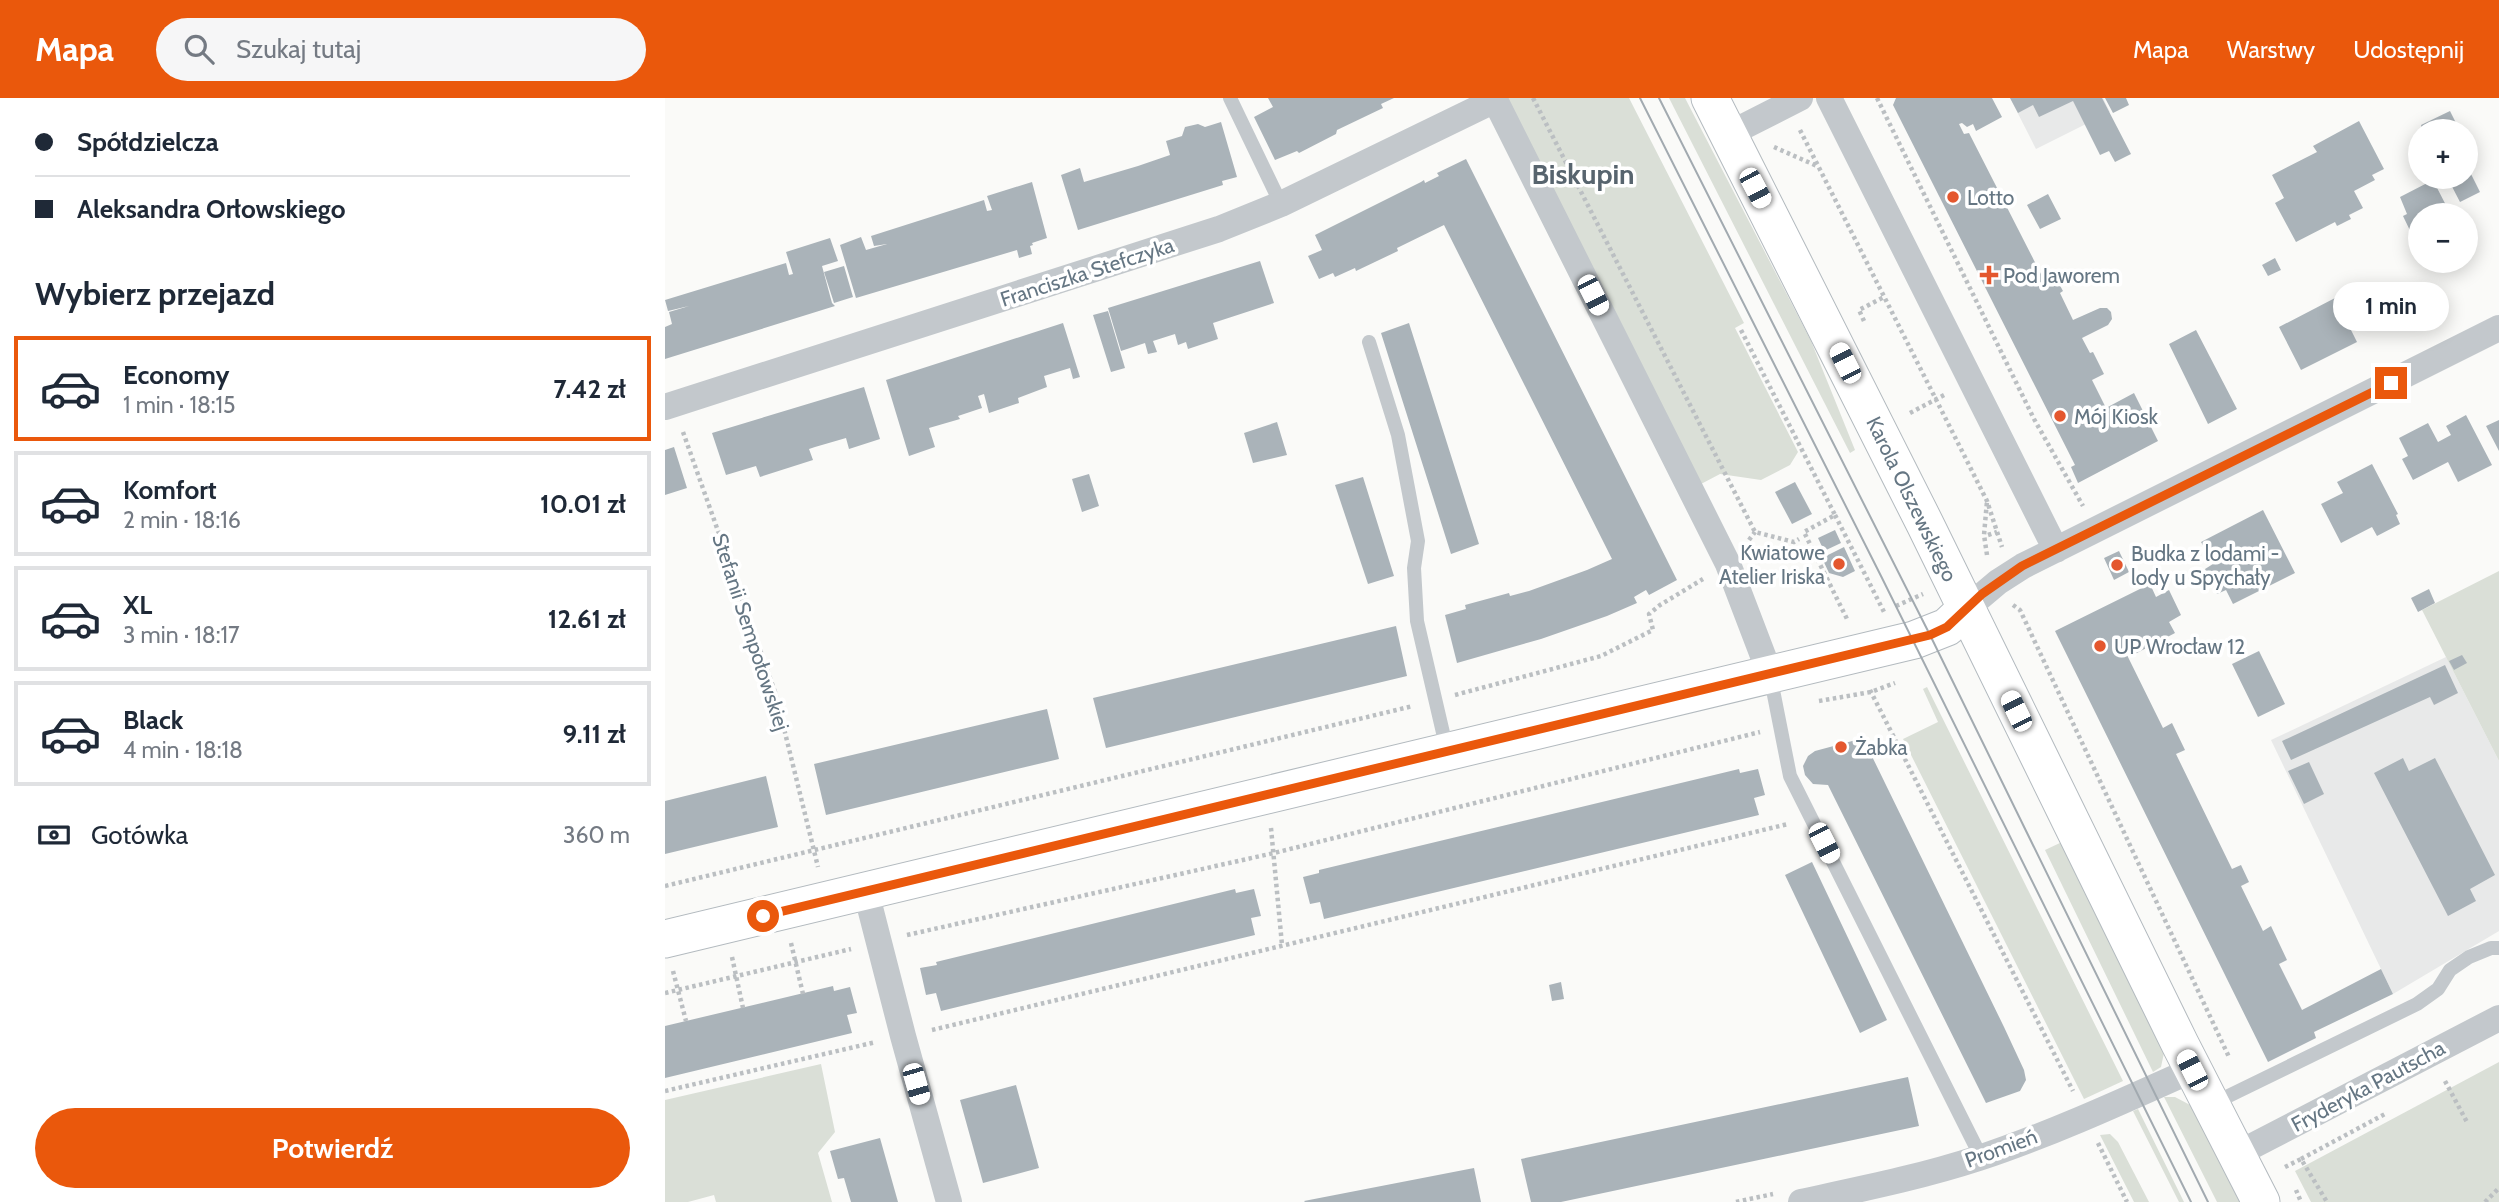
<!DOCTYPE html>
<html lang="pl">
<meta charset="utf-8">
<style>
:root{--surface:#fff;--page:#f6f6f7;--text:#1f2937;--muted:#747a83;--line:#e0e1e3;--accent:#ea580c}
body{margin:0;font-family:Cabin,sans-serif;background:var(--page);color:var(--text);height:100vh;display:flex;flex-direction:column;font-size:26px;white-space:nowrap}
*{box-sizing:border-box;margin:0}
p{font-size:23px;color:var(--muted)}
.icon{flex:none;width:38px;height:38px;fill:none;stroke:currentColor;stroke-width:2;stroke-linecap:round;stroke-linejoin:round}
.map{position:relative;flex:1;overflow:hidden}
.drawer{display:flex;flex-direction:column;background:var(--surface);width:665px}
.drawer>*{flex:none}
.banner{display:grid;align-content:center;height:154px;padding:0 35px;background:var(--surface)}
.controls{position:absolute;left:1743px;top:21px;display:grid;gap:14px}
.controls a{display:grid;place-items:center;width:70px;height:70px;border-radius:50%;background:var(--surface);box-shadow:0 4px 18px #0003;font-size:35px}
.end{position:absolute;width:32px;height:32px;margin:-16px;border:9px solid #ea580c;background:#fff;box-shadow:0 0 0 4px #fff}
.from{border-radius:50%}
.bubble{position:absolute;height:49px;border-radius:24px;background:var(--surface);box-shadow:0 4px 18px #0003;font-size:23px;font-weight:700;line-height:49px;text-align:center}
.car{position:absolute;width:21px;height:42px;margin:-21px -10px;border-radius:9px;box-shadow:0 0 5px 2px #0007;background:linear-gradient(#fff 24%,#345 0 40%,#fff 0 76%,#345 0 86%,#fff 0)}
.banner b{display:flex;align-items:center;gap:24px;height:66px;font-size:26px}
.banner b+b{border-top:2px solid var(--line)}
.banner i{width:18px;height:18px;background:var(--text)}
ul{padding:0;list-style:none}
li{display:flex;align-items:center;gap:21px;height:105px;margin:0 14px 10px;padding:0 21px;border:4px solid var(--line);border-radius:0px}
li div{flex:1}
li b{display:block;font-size:26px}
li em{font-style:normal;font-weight:700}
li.current{border-color:var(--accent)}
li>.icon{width:63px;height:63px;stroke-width:1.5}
h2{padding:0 35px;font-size:32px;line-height:84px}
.pay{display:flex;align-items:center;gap:18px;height:77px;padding:0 35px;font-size:26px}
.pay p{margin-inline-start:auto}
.button{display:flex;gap:14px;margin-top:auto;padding:14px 35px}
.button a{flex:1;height:80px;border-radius:42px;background:var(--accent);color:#fff;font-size:28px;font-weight:700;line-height:80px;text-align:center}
header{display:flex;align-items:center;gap:42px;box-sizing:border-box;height:98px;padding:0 35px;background:var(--accent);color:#fff}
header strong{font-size:33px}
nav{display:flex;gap:38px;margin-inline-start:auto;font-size:24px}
.search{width:490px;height:63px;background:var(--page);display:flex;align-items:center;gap:18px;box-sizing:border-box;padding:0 24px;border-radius:38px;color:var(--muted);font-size:26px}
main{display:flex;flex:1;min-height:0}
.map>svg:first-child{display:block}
.built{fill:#e8e9e9}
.green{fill:#dadfd7}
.building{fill:#aab3b9}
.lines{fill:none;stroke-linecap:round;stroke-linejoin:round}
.secondary-casing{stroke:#b3babf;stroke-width:39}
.path{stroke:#bbbfc2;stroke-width:4.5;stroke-dasharray:3.5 3.5;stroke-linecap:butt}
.lane{stroke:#c3c8cc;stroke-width:14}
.street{stroke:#c3c8cc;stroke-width:26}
.secondary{stroke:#fff;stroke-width:37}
.tram{stroke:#a2aab0;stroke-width:2}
.route{stroke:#ea580c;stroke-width:9}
.poi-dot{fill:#e4572e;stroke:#fff;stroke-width:2.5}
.labels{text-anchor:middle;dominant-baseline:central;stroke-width:7;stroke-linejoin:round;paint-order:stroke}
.poi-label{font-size:21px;fill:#657683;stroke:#fff;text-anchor:start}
.street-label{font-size:21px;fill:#657683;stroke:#fff}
.district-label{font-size:28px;font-weight:bold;fill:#57646e;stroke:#fff}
</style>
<header>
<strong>Mapa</strong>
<div class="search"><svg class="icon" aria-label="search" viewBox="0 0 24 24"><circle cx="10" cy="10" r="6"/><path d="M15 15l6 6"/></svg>Szukaj tutaj</div>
<nav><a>Mapa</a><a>Warstwy</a><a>Udostępnij</a></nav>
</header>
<main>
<section class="drawer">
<div class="banner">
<b><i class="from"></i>Spółdzielcza</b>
<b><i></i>Aleksandra Orłowskiego</b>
</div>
<h2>Wybierz przejazd</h2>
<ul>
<li class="current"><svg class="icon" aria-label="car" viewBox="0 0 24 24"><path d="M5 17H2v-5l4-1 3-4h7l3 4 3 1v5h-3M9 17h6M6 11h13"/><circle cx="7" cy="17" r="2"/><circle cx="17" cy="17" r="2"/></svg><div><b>Economy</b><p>1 min · 18:15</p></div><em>7.42 zł</em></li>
<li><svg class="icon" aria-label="car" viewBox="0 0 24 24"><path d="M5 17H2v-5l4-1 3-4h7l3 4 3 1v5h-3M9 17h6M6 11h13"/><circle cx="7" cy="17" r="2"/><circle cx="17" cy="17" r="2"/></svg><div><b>Komfort</b><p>2 min · 18:16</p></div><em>10.01 zł</em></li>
<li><svg class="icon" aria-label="car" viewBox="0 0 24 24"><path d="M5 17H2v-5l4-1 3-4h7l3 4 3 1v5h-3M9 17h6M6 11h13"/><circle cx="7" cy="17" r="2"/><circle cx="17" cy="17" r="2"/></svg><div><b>XL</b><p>3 min · 18:17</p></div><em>12.61 zł</em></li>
<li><svg class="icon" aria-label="car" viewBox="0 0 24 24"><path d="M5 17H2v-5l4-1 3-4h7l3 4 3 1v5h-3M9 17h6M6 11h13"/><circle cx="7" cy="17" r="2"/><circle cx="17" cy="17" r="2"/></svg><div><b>Black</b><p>4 min · 18:18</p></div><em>9.11 zł</em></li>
</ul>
<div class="pay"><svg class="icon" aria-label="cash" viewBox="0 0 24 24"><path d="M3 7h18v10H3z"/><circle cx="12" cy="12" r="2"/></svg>Gotówka<p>360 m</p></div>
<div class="button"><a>Potwierdź</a></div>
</section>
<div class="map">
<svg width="1834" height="1104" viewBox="0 0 1834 1104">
<rect width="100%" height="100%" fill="#fafaf8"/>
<path class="built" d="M1345,0H1438L1445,14L1371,51Z
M1781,559L1834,663V833L1728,896L1606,642Z"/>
<path class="green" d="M840,0H964L1079,225L1070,230L1133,354L1125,367L1096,382L1055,376L1036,386Z
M1004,0H1020L1146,243L1190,352L1185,355Z
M1834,473V663L1757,512Z
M1262,589L1458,983L1419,1001L1238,641L1273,624L1258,591Z
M1397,744L1499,955L1496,969L1488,974L1380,752Z
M1834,964V1104H1646L1630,1073Z
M156,966L170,1034L153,1055L167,1104H51L49,1097L23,1104H0V1002Z
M1499,999H1510L1527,1008L1577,1104H1552Z
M1473,1011L1519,1104H1514L1468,1013Z
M1445,1036L1453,1044L1484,1104H1469L1435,1037Z"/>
<path class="building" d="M603,0H729L716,6L718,10L672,32L671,36L634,55L632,53L610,62L589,19L608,9Z
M1231,0H1327L1337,19L1311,33L1308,26L1302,29L1297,25L1294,26L1299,36L1304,35L1377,178L1387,173L1398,193L1395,195L1408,222L1435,210H1442L1446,214L1447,221L1443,227L1417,240L1425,255L1428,254L1439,276L1427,282L1441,310L1469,295L1493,343L1413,385L1406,369L1410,367L1228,7Z
M1345,0H1437L1466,56L1450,64L1444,53L1435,57L1408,3L1374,19L1368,7L1353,15Z
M1440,0H1461L1464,7L1448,15Z
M1785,13L1795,33H1758L1756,27Z
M1694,23L1719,71L1707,77L1710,82L1689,93L1698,110L1684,117L1686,121L1672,128L1670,124L1631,144L1610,105L1619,100L1607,77L1652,54L1648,48Z
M556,24L572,79L557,83L558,87L413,132L396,77L415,70L419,84L473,68L505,57L501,43L517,38L520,29L533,26L540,29Z
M801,61L1012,482L984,497L981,492L969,499L972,505L942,518L876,541L792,565L780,517L801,511L800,507L844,495L845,498L864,493L922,472L947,461L779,127L732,150L733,153L691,173L690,170L670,179L668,175L654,181L643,158L657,152L650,137L756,84L759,82L760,85L774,78L772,75Z
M1801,66L1815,94L1795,104L1782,79H1801Z
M1768,82L1786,117H1755V143L1751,145L1738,118L1742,116L1735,99Z
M367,84L382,140L367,145L368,147L365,148L367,156L354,160L352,152L191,200L175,147L196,139L201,152L222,146L209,148L206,138L319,102L322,113L327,112L322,98Z
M1383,96L1396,121L1375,131L1362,107Z
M165,140L173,163L157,168L167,205L170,208L0,261V229L7,226L4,214L24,208L3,213L0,202L121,165L124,177L128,176L121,154Z
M1610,160L1616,172L1603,178L1597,167Z
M595,163L609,205L548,225L553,241L523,251L521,244L513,247L510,236L488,243L492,254L483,256L480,245L456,253L443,210Z
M179,168L188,199L169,205L159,174Z
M1670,200L1692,244L1636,272L1614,229Z
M443,213L460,270L446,274L428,217Z
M398,225L415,279L408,281L405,270L379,278L382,289L353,300L354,305L324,315L319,296L313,298L317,310L293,318L295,321L264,330L270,349L244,358L221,282Z
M744,225L814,446L786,456L716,235Z
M1531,232L1572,311L1543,326L1504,246Z
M199,289L215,341L184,351L181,340L150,349L144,351L148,362L95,379L91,368L61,377L47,335Z
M1801,317L1827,367L1793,384L1783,364L1748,382L1737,361L1743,358L1734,340L1763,325L1773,344L1786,337L1781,328Z
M1834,322V353L1821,328Z
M612,324L622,357L588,365L579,335Z
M9,349L22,390L0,397V352Z
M1707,366L1733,416L1731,417L1735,426L1712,438L1707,429L1676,445L1656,406L1678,395L1672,384Z
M424,376L434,408L417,414L407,381Z
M698,379L729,478L703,486L670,387Z
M1130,384L1147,416L1127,426L1110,394Z
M1598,412L1630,475L1568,506L1561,492L1552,496L1540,471L1548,466L1536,444Z
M1170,432L1176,445L1159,453L1153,440Z
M1179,449L1190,473L1178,479L1164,475L1157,460Z
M1454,453L1464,474L1449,482L1439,460Z
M1485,486L1491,499L1504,492L1516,517L1504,524L1510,535L1470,556L1469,554L1462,557L1498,630L1507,625L1520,652L1511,656L1567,771L1576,767L1584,784L1576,788L1598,833L1606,828L1622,862L1614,866L1637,912L1716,871L1728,896L1649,934L1651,940L1603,964L1390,533Z
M1764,491L1770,505L1753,514L1746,500Z
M731,528L742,578L441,650L428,600Z
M1594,553L1620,606L1593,619L1567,566Z
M1797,557L1802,565L1789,572L1784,563Z
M1780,567L1793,595L1769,607L1765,599L1626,662L1617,643Z
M382,611L394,661L161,717L149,666Z
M1191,642L1200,644L1339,929L1359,972L1361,982L1355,993L1321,1005L1163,687L1148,686L1140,677L1138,668L1143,658L1150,653Z
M1738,660L1744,673L1770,660L1830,777L1805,791L1811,803L1783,818L1709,675Z
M1644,664L1659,696L1639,706L1623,673Z
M1074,671L1075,675L1093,671L1100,697L1089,700L1094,717L659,821L655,804L645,806L638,779L654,775V772Z
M101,678L113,729L0,756V703Z
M1147,764L1222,922L1195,935L1120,777Z
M570,791L571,795L589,791L596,818L586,820L590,837L276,913L271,895L261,897L255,870L272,867L271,864Z
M896,884L899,901L887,903L884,887Z
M168,888L169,893L185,889L192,915L182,917L187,935L0,980V928Z
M1243,979L1254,1028L896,1104H866L856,1061Z
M351,987L374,1070L318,1085L295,1002Z
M215,1040L233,1104H186L179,1080L173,1081L165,1053Z
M809,1070L816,1104H640L639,1103Z"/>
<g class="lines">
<g class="secondary-casing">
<path id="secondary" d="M1045,0L1260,426L1515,946L1596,1104
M0,841L1249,542L1282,529L1301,511"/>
</g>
<path class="path" d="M868,0L1090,434L1129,444L1134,441
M1212,0L1369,321L1418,408
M1135,32L1300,359L1322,403L1337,449
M1109,49L1152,68
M1199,223L1194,212L1219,199
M1076,232L1170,417L1139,434L1183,523
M1245,315L1281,296
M18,334L110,594L153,769
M1170,417L1219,514
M1323,437L1332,434
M1084,442L1090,434
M1322,457L1319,437L1322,403
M1348,507L1355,512L1564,959
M1231,508L1258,496
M1205,592L1408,993
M790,597L936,558L988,532L984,516L995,507L1038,481
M1154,603L1206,594L1230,585
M606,730L617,847
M0,788L748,608
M242,837L609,755L1095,634
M126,845L138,896
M67,859L78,910
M8,873L21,923
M0,895L186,851
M267,932L1123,726
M1780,983L1803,1026
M0,993L211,944
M1433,1045L1462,1104
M1636,1061L1720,1016
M1620,1069L1636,1061L1662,1104
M1631,1092L1636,1104
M1071,1104L1108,1096
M1820,1104L1834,1090"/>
<path class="lane" d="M565,0L616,106
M704,244L733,337L753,443L749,470L752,523L782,652
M1105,577L1125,678L1316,1059
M1547,1006L1752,906L1773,891L1785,872L1804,859L1826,850H1834"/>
<path class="street" d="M829,0L1063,466L1105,576
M1164,0L1391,452
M1064,36L1135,0
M0,309L554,131L616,106L830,2
M1301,511L1333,484L1358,468L1834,230
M201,794L238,938L284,1104
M1572,1056L1834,920
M1136,1104C1196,1091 1256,1079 1314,1060C1386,1036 1458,1003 1527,972"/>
<use href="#secondary" class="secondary"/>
<path class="tram" d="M975,0L1216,478L1526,1104
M994,0L1265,537L1543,1104"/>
</g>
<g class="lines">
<path class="route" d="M98,818L1265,537L1282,529L1317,496L1357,468L1726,285"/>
</g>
<g class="poi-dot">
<circle cx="1288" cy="99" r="7"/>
<path d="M1320.5 166.5h7v7h7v7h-7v7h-7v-7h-7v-7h7z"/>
<circle cx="1395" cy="318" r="7"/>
<circle cx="1174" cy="466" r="7"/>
<circle cx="1452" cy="467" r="7"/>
<circle cx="1435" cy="548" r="7"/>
<circle cx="1176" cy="649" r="7"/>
</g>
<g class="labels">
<g class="poi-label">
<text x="1302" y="99">Lotto</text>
<text x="1338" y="177">Pod Jaworem</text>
<text x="1409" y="318">Mój Kiosk</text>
<text x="1160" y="454" text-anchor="end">Kwiatowe<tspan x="1160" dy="24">Atelier Iriska</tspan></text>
<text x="1466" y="455">Budka z lodami -<tspan x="1466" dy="24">lody u Spychały</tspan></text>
<text x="1449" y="548">UP Wrocław 12</text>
<text x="1190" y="649">Żabka</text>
</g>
<g class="street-label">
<text transform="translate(422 174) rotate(-18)">Franciszka Stefczyka</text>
<text transform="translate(1247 401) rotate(64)">Karola Olszewskiego</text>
<text transform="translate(86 534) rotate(72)">Stefanii Sempołowskiej</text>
<text transform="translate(1703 988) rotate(-28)">Fryderyka Pautscha</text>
<text transform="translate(1336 1050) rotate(-20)">Promień</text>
</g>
<g class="district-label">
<text x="918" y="76">Biskupin</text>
</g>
</g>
</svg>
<div class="controls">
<a>+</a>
<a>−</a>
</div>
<i class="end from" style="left:98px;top:818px"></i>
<i class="end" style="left:1726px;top:285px"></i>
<div class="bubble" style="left:1668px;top:184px;width:116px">1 min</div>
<i class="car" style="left:1090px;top:90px;rotate:152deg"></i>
<i class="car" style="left:928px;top:197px;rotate:153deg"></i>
<i class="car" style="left:1180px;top:265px;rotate:333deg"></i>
<i class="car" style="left:1351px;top:613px;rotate:334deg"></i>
<i class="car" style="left:1159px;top:745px;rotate:153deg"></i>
<i class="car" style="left:1527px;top:972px;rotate:333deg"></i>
<i class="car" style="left:251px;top:986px;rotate:164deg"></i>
</div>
</main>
